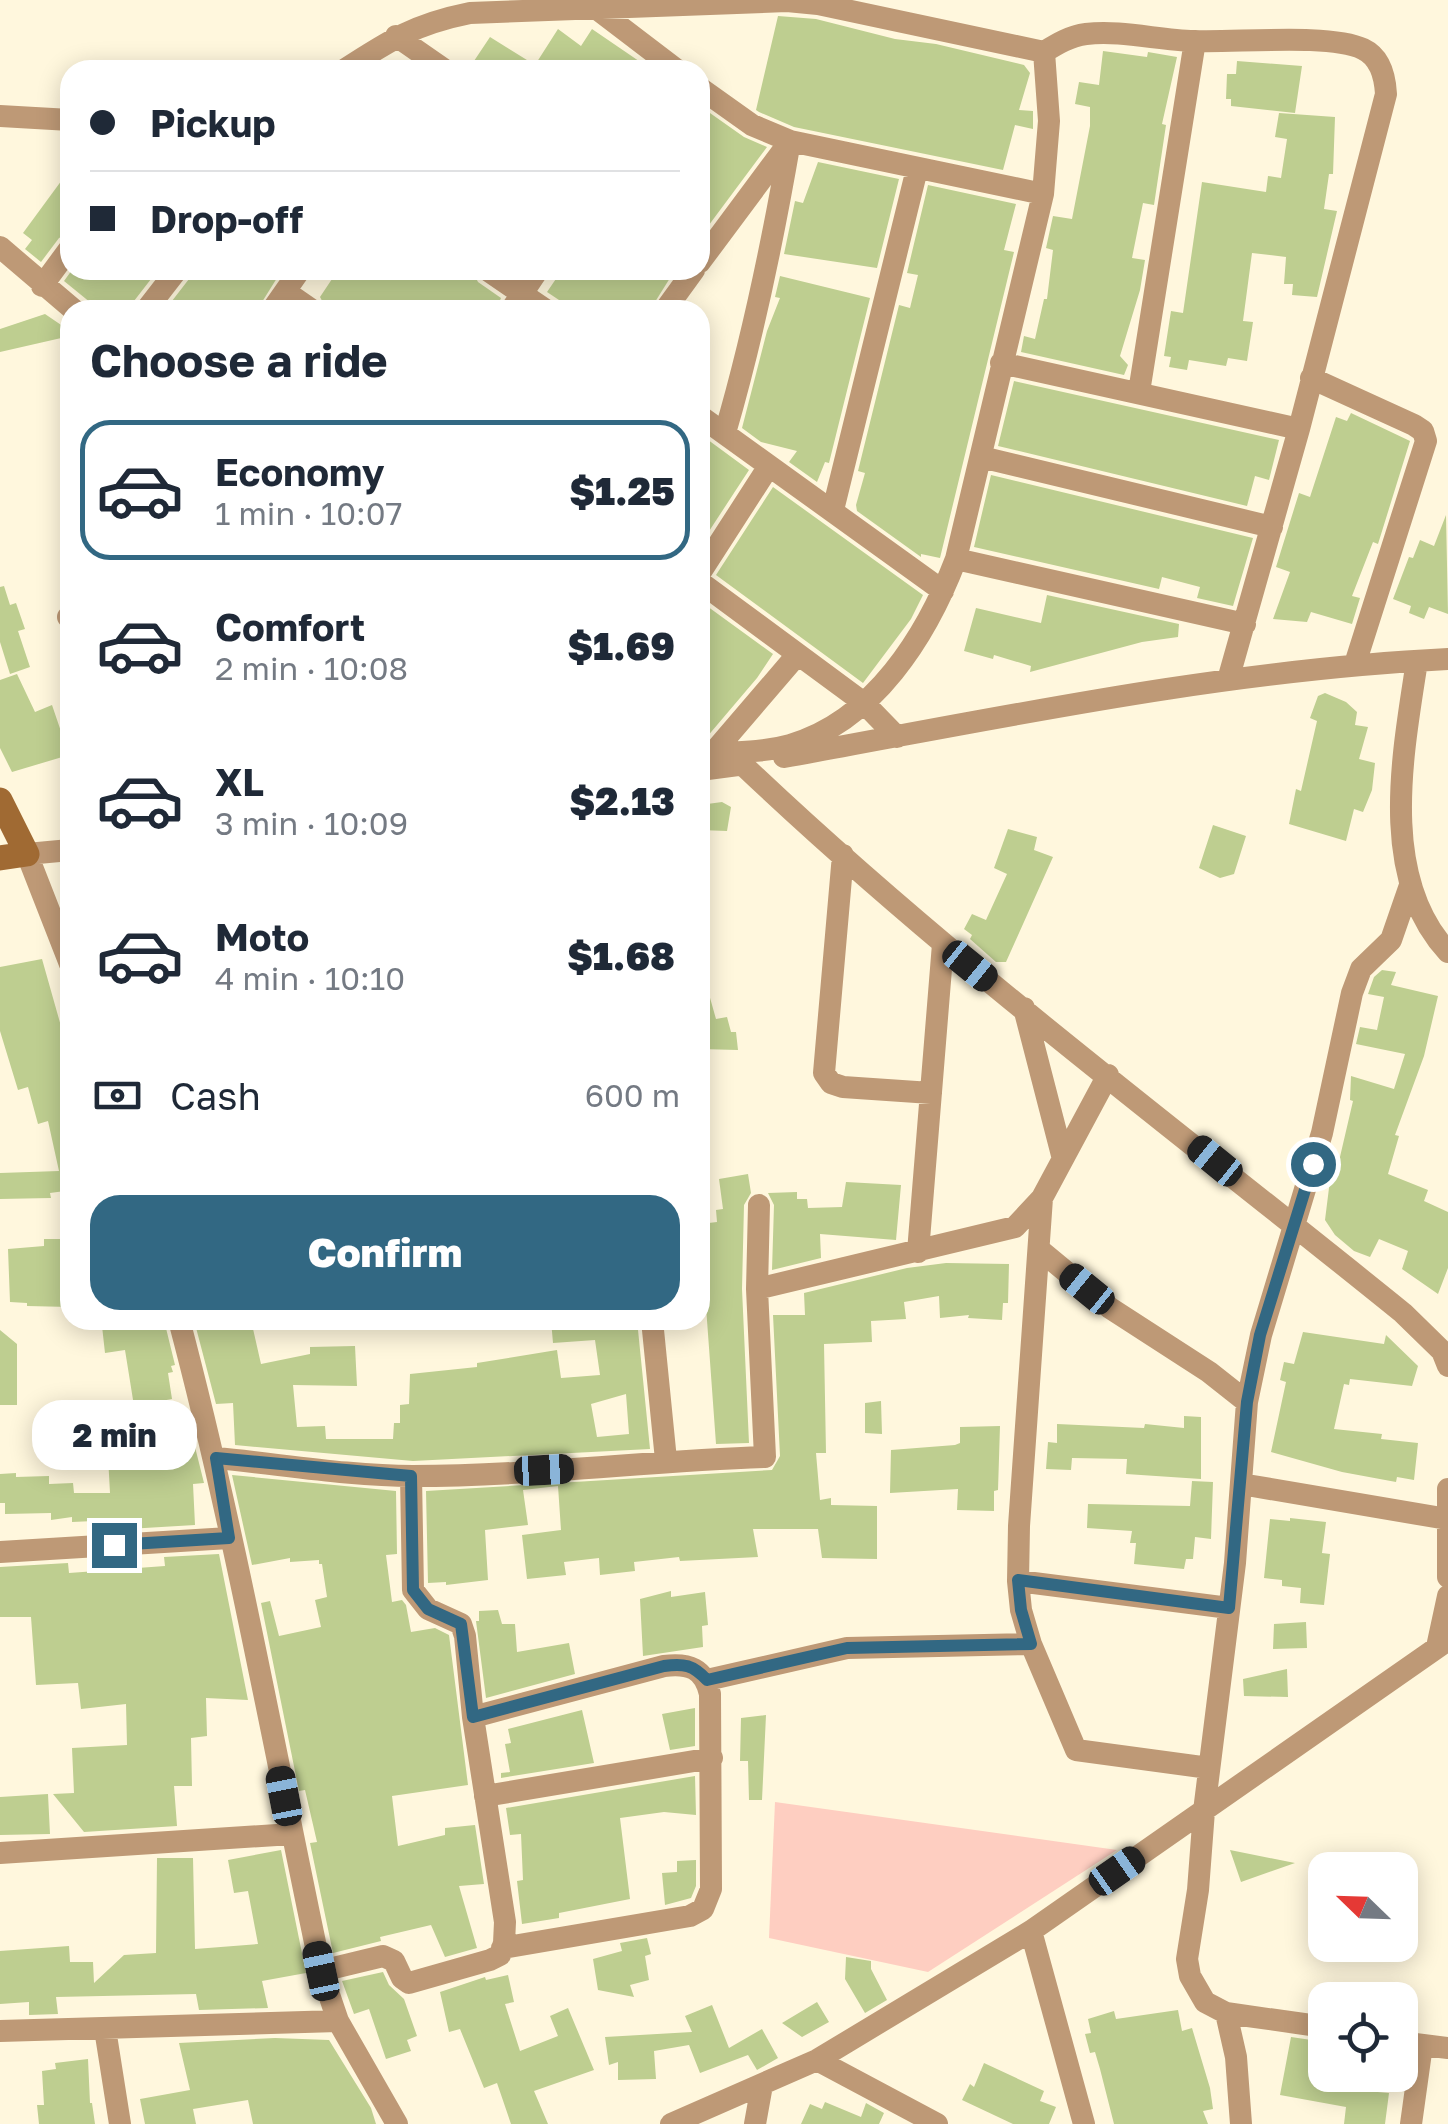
<!DOCTYPE html>
<meta charset="utf-8">
<style>
:root{--surface:#fff;--page:#f2f2f3;--text:#1f2937;--muted:#747a83;--line:#e0e1e3;--accent:#326883}
body{margin:0;font-family:"Golos Text",sans-serif;background:var(--page);color:var(--text);height:100vh;display:flex;flex-direction:column;font-size:38px;white-space:nowrap}
*{box-sizing:border-box;margin:0}
p{font-size:32px;color:var(--muted)}
.icon{flex:none;width:55px;height:55px;fill:none;stroke:currentColor;stroke-width:2;stroke-linecap:round;stroke-linejoin:round}
.map{position:relative;flex:1;overflow:hidden}
.details{position:absolute;left:60px;top:300px;width:650px;height:1030px;display:flex;flex-direction:column;background:var(--surface);border-radius:30px;box-shadow:0 5px 25px #0003}
.details>*{flex:none}
.top-card{position:absolute;left:60px;top:60px;width:650px;height:220px;border-radius:30px;box-shadow:0 5px 25px #0003;display:grid;align-content:center;height:220px;padding:0 30px;background:var(--surface)}
.needle{width:65px;rotate:293deg}
.fabs{position:absolute;left:1308px;top:1852px;display:grid;gap:20px}
.fabs a{display:grid;place-items:center;width:110px;height:110px;border-radius:20px;background:var(--surface);box-shadow:0 5px 25px #0003;font-size:50px}
.end{position:absolute;width:45px;height:45px;margin:-22px;border:12px solid #326883;background:#fff;box-shadow:0 0 0 5px #fff}
.from{border-radius:50%}
.bubble{position:absolute;height:70px;border-radius:30px;background:var(--surface);box-shadow:0 5px 25px #0003;font-size:32px;font-weight:800;line-height:70px;text-align:center}
.car{position:absolute;width:30px;height:60px;margin:-30px -15px;border-radius:12px;box-shadow:0 0 8px 2px #0007;background:linear-gradient(#222 24%,#8ab4d8 0 40%,#222 0 76%,#8ab4d8 0 86%,#222 0)}
.top-card b{display:flex;align-items:center;gap:35px;height:95px;font-size:38px}
.top-card b+b{border-top:2px solid var(--line)}
.top-card i{width:25px;height:25px;background:var(--text)}
ul{padding:0;list-style:none}
li{display:flex;align-items:center;gap:30px;height:140px;margin:0 20px 15px;padding:0 10px;border:5px solid transparent;border-radius:30px}
li div{flex:1}
li b{display:block;font-size:38px}
li em{font-style:normal;font-weight:800}
li.on{border-color:var(--accent)}
li>.icon{width:90px;height:90px;stroke-width:1.5}
h2{padding:0 30px;font-size:45px;line-height:120px}
.pay{display:flex;align-items:center;gap:25px;height:110px;padding:0 30px;font-size:38px}
.pay p{margin-inline-start:auto}
.action{display:flex;gap:20px;margin-top:auto;padding:20px 30px}
.action a{flex:1;height:115px;border-radius:30px;background:var(--accent);color:#fff;font-size:40px;font-weight:800;line-height:115px;text-align:center}
.map>svg:first-child{display:block}
.green{fill:#fecec1}
.building{fill:#bece90;fill-rule:evenodd}
.lines{fill:none;stroke-linecap:round;stroke-linejoin:round}
.street{stroke:#be9976;stroke-width:22}
.secondary{stroke:#a06a33;stroke-width:25}
.route{stroke:#326883;stroke-width:12}
</style>
<div class="map">
<svg width="1448" height="2124" viewBox="0 0 1448 2124">
<rect width="100%" height="100%" fill="#fff7dd"/>
<path class="green" d="M775,1802L1117,1850L928,1972L769,1938Z"/>
<path class="building" d="M778,16L816,19L895,39L936,44L1024,65L1030,73L1019,110L1033,111V129L1015,125L1003,170L794,127L759,112L756,110Z
M558,29L581,46L592,29L652,70H468L490,37L535,65Z
M1103,51L1147,57L1148,52L1177,57L1162,124L1166,125L1154,205L1143,203L1132,258L1145,260L1140,290L1120,356L1128,365L1124,375L1021,352L1024,336L1035,339L1044,299H1047L1053,250L1046,248L1053,216L1072,219L1090,126V107L1075,104L1079,82L1099,85Z
M1237,61L1302,66L1295,113L1231,106V99H1226L1227,74H1236Z
M700,106L744,137L767,147L700,237Z
M1279,113L1335,117L1333,174H1329L1324,209L1337,211L1317,297L1292,295L1293,284H1284L1286,257L1252,253L1243,321L1253,322L1247,361L1228,358L1226,366L1189,360L1187,370L1169,367L1171,357L1164,356L1171,311L1183,313L1202,182L1266,192L1268,176L1281,178L1287,139L1275,137Z
M818,162L899,179L877,268L784,254L795,201L803,203Z
M70,169V233L59,238L41,262L25,249L32,240L23,233Z
M928,185L1016,204L1004,250L1014,252L940,558L921,554V557L857,511L856,505L865,473L858,471L899,305L910,308L918,275L907,273Z
M72,270H158L134,301L131,310H105L93,301L91,303L64,281Z
M192,270H282L257,310H165L189,279Z
M338,270H472L478,282L501,298L496,310H327L320,297Z
M562,270H675L650,310H574L547,292Z
M780,276L870,298L829,463L825,462L817,482L789,462L797,451L761,442L742,428L767,331L780,298L775,297Z
M45,314L70,331V336L0,352V329Z
M1014,381L1279,440L1269,480L1255,476L1247,506L998,446Z
M1351,413L1410,441L1378,544L1373,542L1352,596L1360,598L1352,624L1311,612L1307,622L1273,619L1290,572L1276,567L1299,493L1310,497L1336,417L1347,421Z
M700,434L749,470L700,545Z
M991,475L1253,538L1233,606L1197,598L1200,587L1162,577L1159,589L974,547Z
M773,487L923,595L911,619L863,683L716,575Z
M1446,515L1448,614L1429,607L1424,619L1409,613L1411,606L1393,599L1409,557L1413,558L1420,540L1434,546Z
M4,586L10,605L16,603L25,629L18,631L30,667L10,674L0,642V587Z
M1047,595L1179,624L1178,637L1142,642L1030,672L1031,666L994,655L993,659L964,651L976,608L1041,623Z
M700,601L773,654L757,678L706,738L700,733Z
M17,674L35,712L52,705L69,755L12,772L0,748V680Z
M1325,693L1346,702L1357,712L1355,725L1368,727L1359,759L1375,763L1372,790L1363,812L1354,809L1346,841L1289,824L1296,789L1301,791L1317,721L1310,718L1318,696Z
M722,802L731,807L727,831L700,830V805Z
M1213,825L1246,836L1234,874L1220,878L1199,868Z
M1008,829L1037,837L1034,850L1053,857L1006,962H996L970,939L972,935L964,929L972,914L986,920L1007,874L994,868Z
M42,959L70,1058V1186L64,1187L65,1191L50,1193L51,1198L0,1199V1173L59,1171L48,1121L38,1124L28,1087L18,1090L0,1031V967Z
M1382,970L1396,972L1391,985L1438,996L1424,1056L1395,1135L1399,1136L1388,1174L1428,1190L1424,1201L1448,1212V1268L1438,1294L1402,1269L1408,1251L1379,1239L1370,1257L1354,1251L1335,1235L1325,1220L1331,1172L1336,1174L1353,1101L1350,1100L1351,1076L1394,1089L1405,1054L1356,1044L1360,1027L1377,1030L1384,997L1368,994L1374,977Z
M705,980L716,1019L727,1017L731,1032H736L738,1050L700,1049V981Z
M748,1174L751,1193L744,1205L742,1289L749,1443L716,1444L700,1224L717,1222L716,1210L723,1209L719,1179Z
M846,1182L901,1185L896,1240L820,1234L821,1258L772,1270L774,1205L768,1193L797,1192V1199H807L808,1208L842,1207Z
M44,1239H63L70,1267V1307L27,1306V1303L10,1302L8,1249L44,1246Z
M946,1263L1009,1264L1008,1303H1003L1002,1320L968,1318L969,1315L940,1318L939,1296L904,1302L906,1319L871,1321L872,1342L824,1344L826,1453H816L820,1500L831,1498V1505L877,1506V1559L822,1558L818,1529H753L758,1557L680,1561L679,1557L634,1562L635,1571L600,1575L599,1558L564,1562L566,1575L527,1579L522,1535L561,1530L558,1486L523,1490L528,1525L485,1530L488,1580L446,1585V1582L428,1583L426,1491L772,1470L780,1456L773,1315H805L804,1293L907,1268Z
M133,1320H164L175,1365L171,1366L173,1372L168,1373L172,1399L134,1406L125,1350L105,1353L102,1326Z
M194,1320H251L261,1364L310,1354V1347L355,1346L357,1386L293,1385L297,1427L325,1426L326,1439H393L394,1423H400V1405L409,1404L410,1374L477,1367V1363L557,1350L561,1378L600,1375L595,1340L553,1343L551,1320H637L650,1449L413,1461L235,1445L233,1403L216,1404ZM626,1394L629,1434L597,1437L591,1404Z
M0,1330L17,1344V1405H0Z
M1303,1332L1384,1344L1386,1335L1418,1366L1412,1386L1350,1379L1349,1385L1344,1384L1334,1429L1382,1434L1381,1439L1418,1443L1414,1480L1397,1477L1396,1482L1342,1472L1271,1452L1286,1382L1280,1380L1284,1362L1294,1364Z
M881,1401L882,1434L865,1433V1403Z
M1184,1416L1201,1417V1479L1126,1474L1127,1459L1072,1458L1071,1470L1046,1469L1048,1442L1057,1443V1424L1144,1428L1145,1424L1184,1428Z
M1000,1426L998,1490L994,1491V1511L957,1510L958,1489L890,1493L891,1450L955,1445L960,1443V1427Z
M191,1431L204,1483L193,1484L195,1525L94,1531V1521L72,1522V1517L51,1520V1513L5,1514V1503H0V1474L16,1473V1477L49,1476V1484L73,1483L74,1493H110L107,1438Z
M232,1475L396,1491L397,1554L386,1555L392,1602L402,1600L406,1605L411,1632L435,1628L449,1635L468,1785L392,1796L398,1846L445,1835V1828L475,1825L484,1884L459,1886L477,1948L445,1957L431,1925L380,1937L381,1941L333,1953L310,1843L317,1842L305,1790L299,1791L261,1603L270,1601L279,1636L321,1627L315,1600L327,1597L322,1564H319V1560L290,1562V1558L252,1565Z
M1192,1481L1213,1482L1211,1539L1195,1537L1193,1559H1186L1184,1569L1134,1564L1136,1543H1130L1132,1531L1087,1528L1088,1504L1190,1506Z
M1290,1518L1326,1522L1322,1553L1330,1554L1324,1605L1300,1603L1301,1588L1282,1586V1580L1264,1578L1270,1519L1290,1521Z
M219,1554L248,1700L206,1698L207,1736L191,1738L192,1786H174L177,1826L84,1832L53,1794L74,1793L72,1748L127,1745L126,1704L81,1709L78,1683L36,1685L31,1617H0V1567L68,1563L69,1573L165,1566L164,1557Z
M671,1591V1597L705,1592L708,1625L702,1626L703,1647L643,1656L640,1599Z
M498,1610L502,1624H515L517,1652L569,1643L575,1674L486,1698L476,1621H479V1611Z
M1306,1622L1307,1648L1273,1649L1274,1624Z
M1287,1669L1288,1697L1244,1696L1243,1679Z
M695,1708V1746L670,1750L662,1714Z
M582,1710L594,1763L501,1778V1773L510,1772L505,1744L511,1743L508,1729Z
M766,1715L762,1800H749L748,1761H740L741,1718Z
M695,1776L696,1815L664,1812L620,1818L630,1899L559,1913V1918L522,1924L517,1881L523,1880L521,1834L510,1835L506,1808Z
M48,1794L50,1834L0,1835V1797Z
M281,1850L306,1973L262,1981L268,2008L199,2010L196,1994L56,1997L58,2014L29,2015V2002L0,2004V1951L69,1946L70,1962H93L94,1983L124,1955L156,1953L157,1858H193L195,1949L258,1944L248,1891L234,1893L228,1860Z
M1230,1850L1295,1863L1241,1882Z
M696,1860V1886L691,1898L665,1905L662,1873L677,1872V1861Z
M647,1938L651,1954L645,1956L649,1980L630,1985L634,1997L598,1990L593,1959L622,1951L620,1943Z
M846,1957L871,1961V1969L887,2000L865,2013L845,1979Z
M383,1972L389,1985L404,1999L417,2036L407,2040L411,2051L386,2059L369,2009L354,2014L342,1981Z
M508,1975L514,2002L505,2004L520,2051L558,2036L550,2016L568,2008L594,2070L534,2091L548,2124H511L497,2083L484,2088L460,2029L449,2032L440,1992L485,1977L486,1980Z
M817,2002L829,2022L802,2037L782,2023Z
M712,2005L729,2048L762,2029L778,2058L757,2070L748,2055L700,2073L689,2045L654,2051L656,2079L618,2080V2062L609,2065L605,2037L692,2032L685,2016Z
M1178,2010L1182,2031L1192,2028L1210,2088L1213,2109L1203,2111L1208,2124H1114L1100,2069L1095,2052L1090,2053L1085,2034L1091,2033L1088,2019L1114,2011L1116,2019Z
M1291,2037L1325,2042V2075H1337L1332,2088L1389,2093L1385,2124H1344L1346,2107L1280,2095Z
M275,2038L329,2040L371,2108L376,2124H253L248,2100L193,2109L196,2124H145L140,2099L190,2090L179,2043Z
M88,2059L90,2103H92L95,2124H39L37,2105H44L42,2071L56,2069L55,2063Z
M984,2063L1044,2091L1040,2101L1056,2107L1049,2124H1013L962,2100L970,2084L974,2087Z
M825,2102L861,2117L866,2103L884,2113L879,2124H801L810,2104L822,2109Z"/>
<g class="lines">
<path class="street" d="M597,9L677,70
M396,36L445,70
M344,70C390,40 415,24 470,13L787,1L818,4L1044,52C1057,44 1070,36 1086,34C1121,30 1158,40 1194,41C1234,43 1330,33 1363,49C1380,57 1385,76 1386,94L1299,429L1228,680
M700,88L752,125L790,141C773,240 753,337 725,433
M0,116L70,120
M0,247L74,310
M700,262L790,141L1043,194
M487,270L546,310
M42,286L70,248
M286,292L312,310
M146,310L177,270
M272,310L300,270
M511,310L538,270
M665,310L694,270
M1001,363L1299,429
M1311,378L1414,425L1423,431L1426,441L1355,664
M1139,392L1195,41
M700,416L943,591
M981,457L1272,527
M833,510L917,169
M956,559L1245,624
M700,573L769,466
M700,582L864,703L897,737
M68,617H70
M1417,661C1403,753 1378,877 1448,952
M713,753C739,752 765,752 790,745C874,721 927,635 956,559L1043,194L1049,121L1044,52
M713,753L797,655
M784,757C1004,717 1225,670 1448,659
M743,765C950,962 1181,1133 1403,1313L1442,1351L1448,1366
M700,770L738,765
M70,850L27,854L70,964
M843,855L824,1073L831,1083L843,1087L931,1093
M1024,1008L1063,1159
M1042,1198L1019,1526L1018,1581L1021,1610L1031,1644L1076,1750L1209,1768
M1041,1251L1110,1308L1209,1372L1247,1402
M918,1252L943,944
M757,1289L1015,1227L1042,1198L1108,1075
M179,1320C236,1535 275,1754 321,1971L338,2021L397,2124
M652,1320L666,1460
M216,1458C280,1464 349,1476 413,1476C531,1476 647,1461 765,1457L757,1289L759,1205
M1241,1484L1447,1519
M1448,1489V1577
M0,1552L229,1538
M1018,1581L1229,1608
M1437,1647L1448,1596
M707,1680L847,1648L1031,1644
M473,1717L664,1666C689,1663 704,1668 710,1694L711,1889L703,1909L690,1916L502,1948
M485,1796L712,1758
M0,1853L292,1834
M1031,1931L1084,2124
M321,1971L383,1956L394,1961L402,1978L409,1983L490,1960L500,1955L504,1943L505,1922L473,1717L465,1636L461,1624L428,1609L413,1590L411,1476
M1226,2013L1236,2057L1241,2124
M1325,2027L1226,2013L1205,2002L1190,1976L1187,1959L1198,1890L1204,1811L1235,1563L1247,1402L1261,1335L1322,1133L1352,993L1361,969L1391,940L1409,888
M105,2029L120,2124
M0,2031L338,2021
M1400,2042L1448,2048
M817,2060L937,2124
M671,2124L817,2060L1031,1931L1448,1640
M755,2124L762,2085
M1411,2124L1422,2045"/>
<path class="secondary" d="M0,800L27,854L0,858"/>
</g>
<g class="lines">
<path class="route" d="M114,1545L229,1538L216,1458L411,1476L413,1590L428,1609L461,1624L473,1717L664,1666C684,1663 693,1665 707,1680L847,1648L1031,1644L1021,1610L1018,1580L1229,1608L1247,1402L1260,1335L1313,1164"/>
</g>
</svg>
<div class="fabs">
<a><svg class="needle" viewBox="-14 -14 28 28"><path d="M0-13l5 13h-10z" fill="#e53935"/><path d="M0 13l5-13h-10z" fill="#747a83"/></svg></a>
<a><svg class="icon" aria-label="locate" viewBox="0 0 24 24"><circle cx="12" cy="12" r="6"/><path d="M12 2v4M12 18v4M2 12h4M18 12h4"/></svg></a>
</div>
<i class="end from" style="left:1313px;top:1164px"></i>
<i class="end" style="left:114px;top:1545px"></i>
<div class="bubble" style="left:32px;top:1400px;width:165px">2 min</div>
<i class="car" style="left:970px;top:966px;rotate:129deg"></i>
<i class="car" style="left:1215px;top:1161px;rotate:309deg"></i>
<i class="car" style="left:1087px;top:1289px;rotate:309deg"></i>
<i class="car" style="left:544px;top:1470px;rotate:87deg"></i>
<i class="car" style="left:284px;top:1796px;rotate:349deg"></i>
<i class="car" style="left:1117px;top:1871px;rotate:55deg"></i>
<i class="car" style="left:321px;top:1971px;rotate:348deg"></i>
<div class="top-card">
<b><i class="from"></i>Pickup</b>
<b><i></i>Drop-off</b>
</div>
<section class="details">
<h2>Choose a ride</h2>
<ul>
<li class="on"><svg class="icon" aria-label="car" viewBox="0 0 24 24"><path d="M5 17H2v-5l4-1 3-4h7l3 4 3 1v5h-3M9 17h6M6 11h13"/><circle cx="7" cy="17" r="2"/><circle cx="17" cy="17" r="2"/></svg><div><b>Economy</b><p>1 min · 10:07</p></div><em>$1.25</em></li>
<li><svg class="icon" aria-label="car" viewBox="0 0 24 24"><path d="M5 17H2v-5l4-1 3-4h7l3 4 3 1v5h-3M9 17h6M6 11h13"/><circle cx="7" cy="17" r="2"/><circle cx="17" cy="17" r="2"/></svg><div><b>Comfort</b><p>2 min · 10:08</p></div><em>$1.69</em></li>
<li><svg class="icon" aria-label="car" viewBox="0 0 24 24"><path d="M5 17H2v-5l4-1 3-4h7l3 4 3 1v5h-3M9 17h6M6 11h13"/><circle cx="7" cy="17" r="2"/><circle cx="17" cy="17" r="2"/></svg><div><b>XL</b><p>3 min · 10:09</p></div><em>$2.13</em></li>
<li><svg class="icon" aria-label="car" viewBox="0 0 24 24"><path d="M5 17H2v-5l4-1 3-4h7l3 4 3 1v5h-3M9 17h6M6 11h13"/><circle cx="7" cy="17" r="2"/><circle cx="17" cy="17" r="2"/></svg><div><b>Moto</b><p>4 min · 10:10</p></div><em>$1.68</em></li>
</ul>
<div class="pay"><svg class="icon" aria-label="cash" viewBox="0 0 24 24"><path d="M3 7h18v10H3z"/><circle cx="12" cy="12" r="2"/></svg>Cash<p>600 m</p></div>
<div class="action"><a>Confirm</a></div>
</section>
</div>
